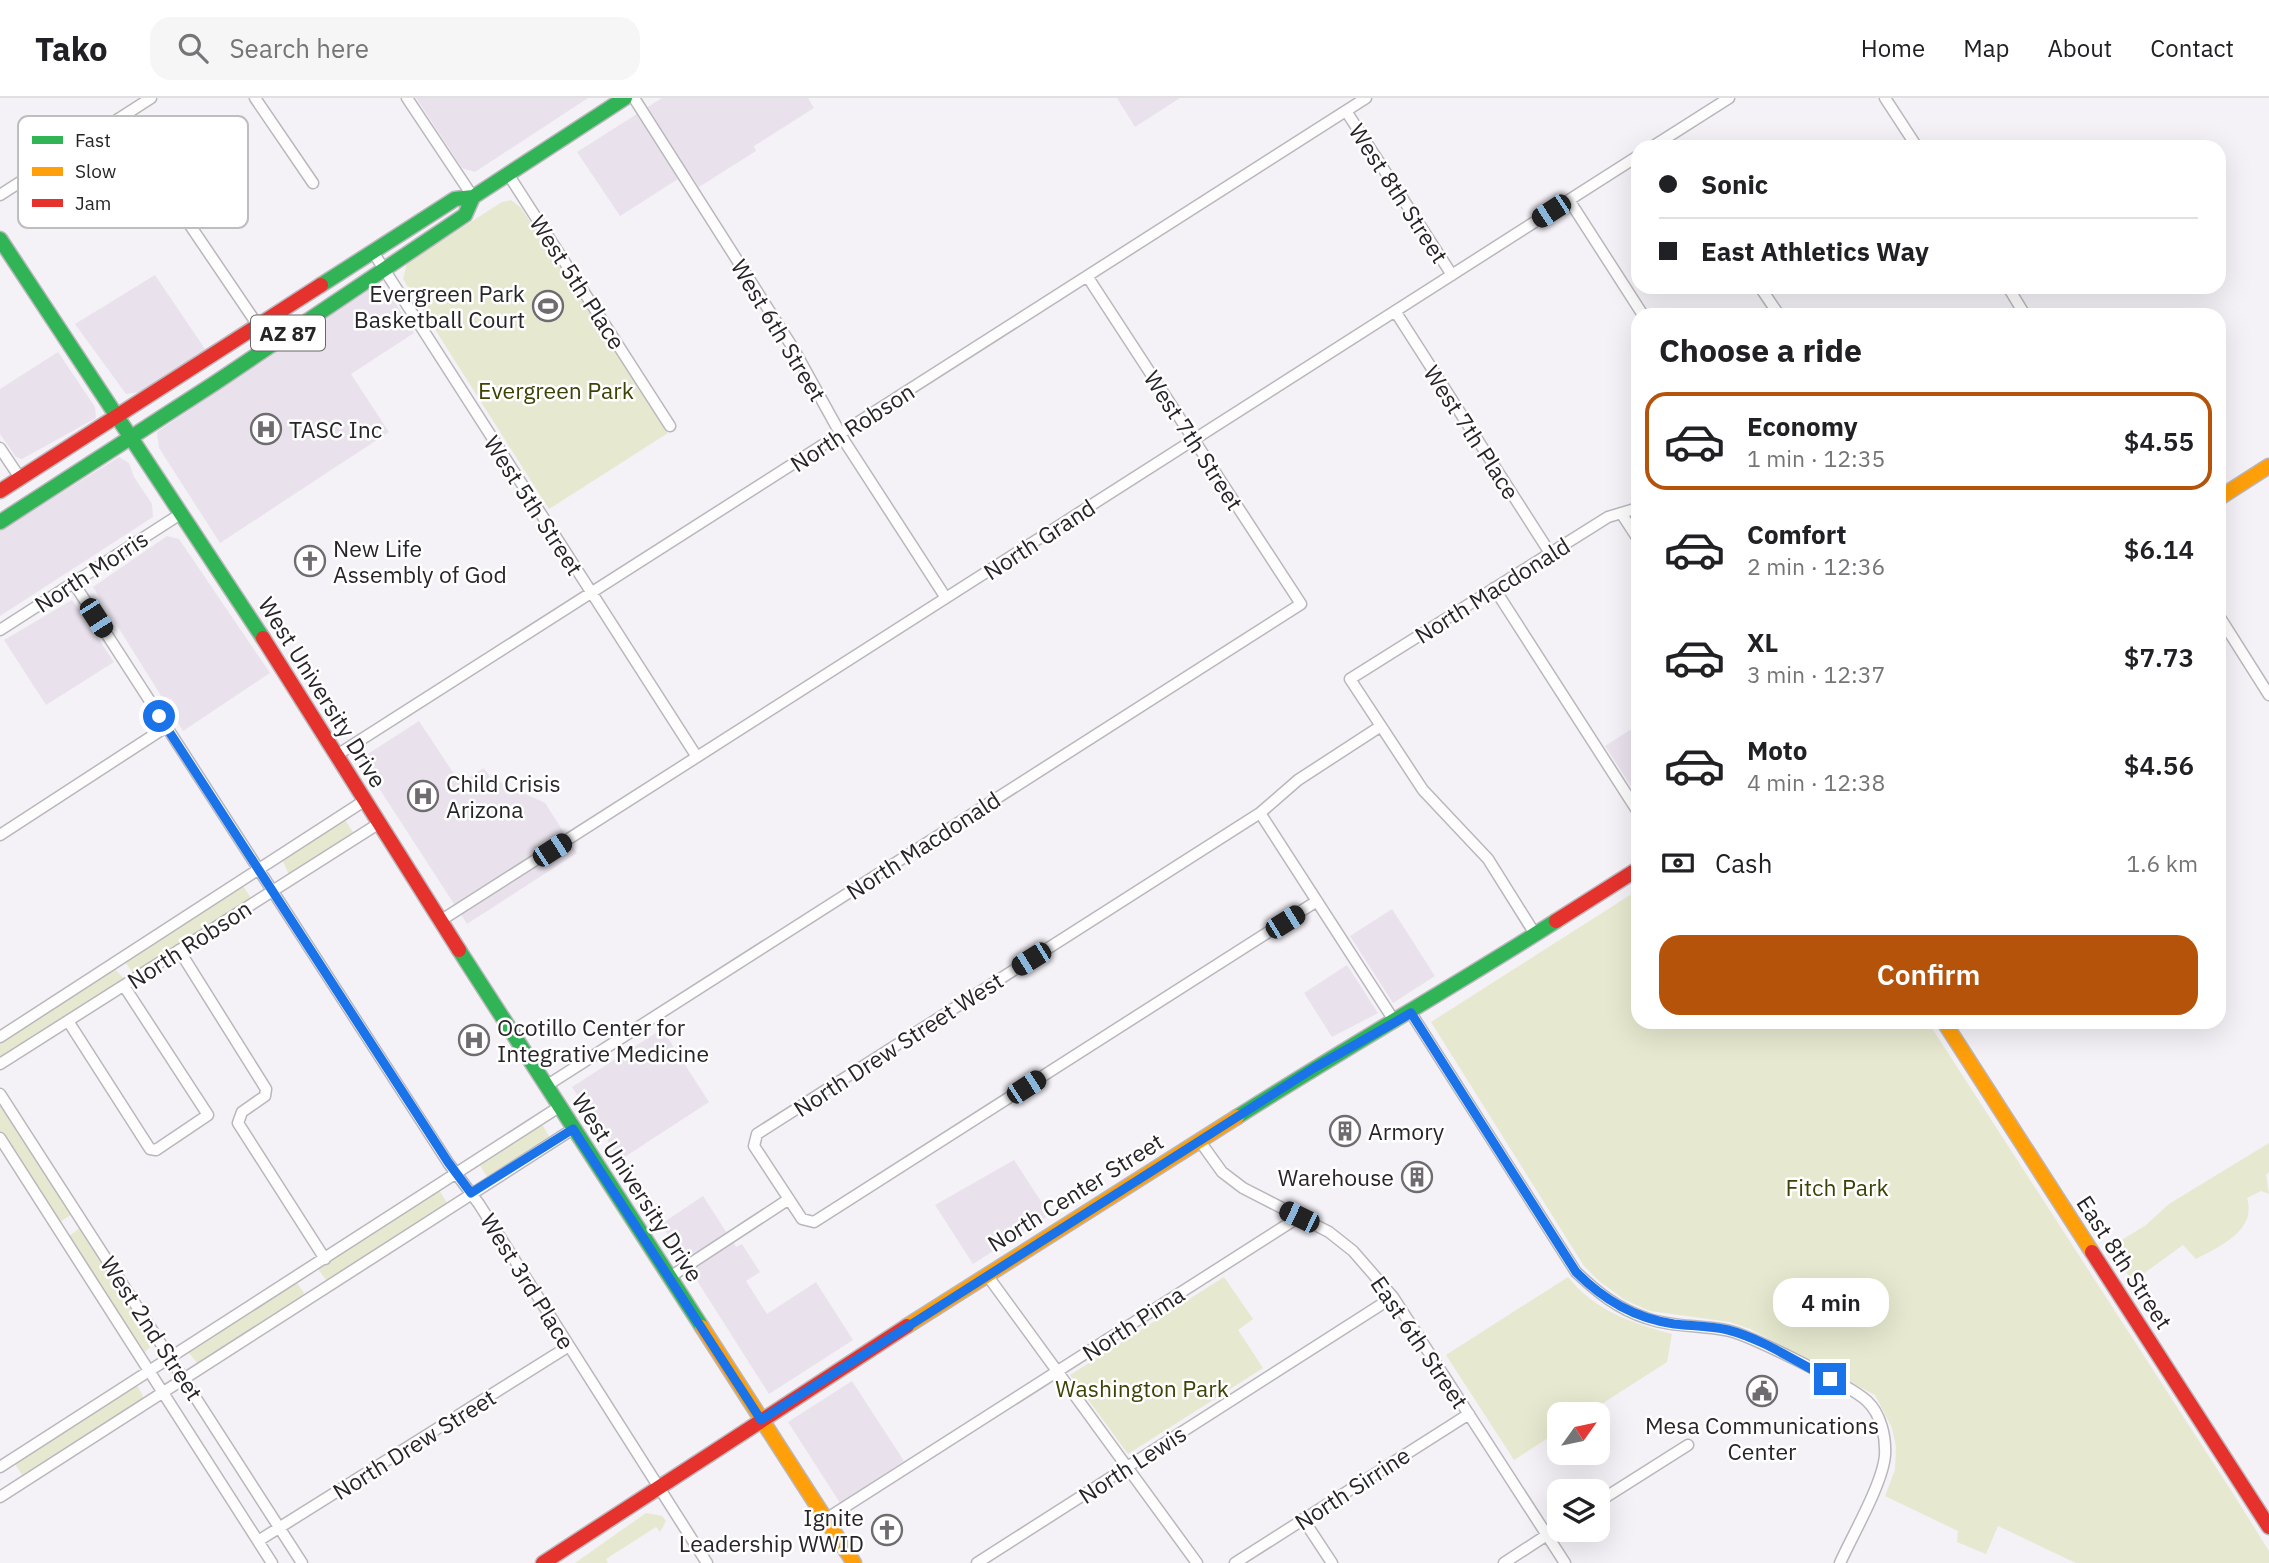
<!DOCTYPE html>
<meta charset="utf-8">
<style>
:root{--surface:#fff;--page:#f6f6f6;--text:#202124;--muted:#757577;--line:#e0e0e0;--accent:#b45309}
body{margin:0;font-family:"IBM Plex Sans",sans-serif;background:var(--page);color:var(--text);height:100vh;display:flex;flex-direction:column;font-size:26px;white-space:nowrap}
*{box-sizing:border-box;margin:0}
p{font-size:23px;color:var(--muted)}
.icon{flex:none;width:38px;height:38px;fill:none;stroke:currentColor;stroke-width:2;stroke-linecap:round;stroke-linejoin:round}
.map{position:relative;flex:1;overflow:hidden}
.sheet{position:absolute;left:1631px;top:210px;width:595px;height:721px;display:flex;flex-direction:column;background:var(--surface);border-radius:21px;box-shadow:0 7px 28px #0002}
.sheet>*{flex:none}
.hud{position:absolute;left:1631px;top:42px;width:595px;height:154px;border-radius:21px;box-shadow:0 7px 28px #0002;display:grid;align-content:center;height:154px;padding:0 28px;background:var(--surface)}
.needle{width:46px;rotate:57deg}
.controls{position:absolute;left:1547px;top:1304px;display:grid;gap:14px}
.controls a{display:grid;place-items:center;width:63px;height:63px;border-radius:14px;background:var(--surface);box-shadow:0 7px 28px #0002;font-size:35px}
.end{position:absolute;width:32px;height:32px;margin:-16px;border:9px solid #1a73e8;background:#fff;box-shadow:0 0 0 4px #fff}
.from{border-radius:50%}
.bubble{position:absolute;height:49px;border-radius:21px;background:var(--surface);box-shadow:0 7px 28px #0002;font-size:23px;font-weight:600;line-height:49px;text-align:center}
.car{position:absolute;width:21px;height:42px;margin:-21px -10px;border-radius:9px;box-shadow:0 0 5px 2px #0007;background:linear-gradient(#222 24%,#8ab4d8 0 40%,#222 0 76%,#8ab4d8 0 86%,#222 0)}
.hud b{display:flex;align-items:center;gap:24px;height:66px;font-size:26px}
.hud b+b{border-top:2px solid var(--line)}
.hud i{width:18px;height:18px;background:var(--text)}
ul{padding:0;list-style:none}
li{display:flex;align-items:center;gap:21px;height:98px;margin:0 14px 10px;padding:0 14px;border:4px solid transparent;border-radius:21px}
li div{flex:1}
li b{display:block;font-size:26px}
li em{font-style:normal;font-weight:600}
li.active{border-color:var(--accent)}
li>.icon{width:63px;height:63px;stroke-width:1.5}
h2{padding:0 28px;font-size:32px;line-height:84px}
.pay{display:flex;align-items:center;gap:18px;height:77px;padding:0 28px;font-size:26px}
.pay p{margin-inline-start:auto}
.action{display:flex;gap:14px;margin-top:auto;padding:14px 28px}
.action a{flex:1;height:80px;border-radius:21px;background:var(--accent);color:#fff;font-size:28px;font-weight:600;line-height:80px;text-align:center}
header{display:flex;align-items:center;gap:42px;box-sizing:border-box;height:98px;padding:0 35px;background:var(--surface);border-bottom:2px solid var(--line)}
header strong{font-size:33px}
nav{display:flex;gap:38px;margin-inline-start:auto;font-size:24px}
.search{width:490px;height:63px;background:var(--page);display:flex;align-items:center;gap:18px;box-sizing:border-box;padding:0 24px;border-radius:21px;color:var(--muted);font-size:26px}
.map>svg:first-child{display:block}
.built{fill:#e9e2ed}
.green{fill:#e6e9cf}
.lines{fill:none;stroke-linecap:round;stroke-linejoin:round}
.street-casing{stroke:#bab7bc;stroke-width:13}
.fast-casing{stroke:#bab7bc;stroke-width:17}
.slow-casing{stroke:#bab7bc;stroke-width:17}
.jam-casing{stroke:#bab7bc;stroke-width:17}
.street{stroke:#fdfdfe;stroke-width:10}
.fast{stroke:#30b455;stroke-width:14}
.slow{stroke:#ff9f0a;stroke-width:14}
.jam{stroke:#e5322d;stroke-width:14}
.route{stroke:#1a73e8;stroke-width:9}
.labels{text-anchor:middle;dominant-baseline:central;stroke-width:5;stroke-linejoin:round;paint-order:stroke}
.shield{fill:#fff;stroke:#686668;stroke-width:2}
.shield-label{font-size:21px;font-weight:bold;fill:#272528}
.street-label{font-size:23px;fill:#272528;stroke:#fff}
.poi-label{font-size:23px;fill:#272528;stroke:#fff;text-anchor:start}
.park-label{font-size:23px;fill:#3d4205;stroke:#fff}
.key{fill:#fff;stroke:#bebebe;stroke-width:2}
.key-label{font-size:19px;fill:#272528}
</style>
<header>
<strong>Tako</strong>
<div class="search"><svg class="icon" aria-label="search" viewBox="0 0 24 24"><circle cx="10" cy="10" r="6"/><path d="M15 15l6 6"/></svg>Search here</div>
<nav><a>Home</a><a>Map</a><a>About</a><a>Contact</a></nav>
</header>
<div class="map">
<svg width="2269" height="1465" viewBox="0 0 2269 1465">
<rect width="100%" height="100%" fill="#f4f1f7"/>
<path class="built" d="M416,0H588L475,74L462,70Z
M662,0H808L814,10L754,48L756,53L699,89L689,74L620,118L577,54Z
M1117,0H1180L1135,29Z
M155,177L205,251L140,294L126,296L75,226Z
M373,188L387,191L414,235L351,276L389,334L220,445L159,350L157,334Z
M58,254L95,309L96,320L22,361L16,359L0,336V291Z
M119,359L129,365L134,379L152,406L153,419L0,518V433Z
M167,438L179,441L270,575L183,633L93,489Z
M72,502L114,564L46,607L4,542Z
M419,623L460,685L484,670L491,680L545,705L577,755L467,826L360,661Z
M1638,627V699L1605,648Z
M1392,811L1435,878L1393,905L1350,838Z
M1347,867L1378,915L1332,939L1304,895Z
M662,931L709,1004L620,1062L572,989Z
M1014,1062L1050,1117L973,1166L935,1107Z
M703,1098L736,1149L742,1146L760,1174L746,1183L767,1216L816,1184L853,1242L769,1296L661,1126Z
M852,1283L904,1363L840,1405L788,1324Z"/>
<path class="green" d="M511,102L521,110L668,335L549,411L403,181L407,165L502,104Z
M345,722L353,734L289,777L282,761Z
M243,788L251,800L249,803L136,875L132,874L126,865L128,861Z
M1638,792V924H1928L2232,1394L2269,1453V1465H2076L1998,1428L1986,1456L1957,1444L1958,1433L1885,1398L1895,1372L1896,1349L1892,1330L1875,1297L1750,1231L1730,1224L1650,1213L1625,1202L1599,1183L1584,1168L1431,924Z
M114,870L124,881L0,962V944Z
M0,1003L72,1116L60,1124L0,1033Z
M542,1026L550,1040L488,1080L479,1066Z
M2269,1045V1074L2266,1077L2269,1096L2261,1093L2247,1100C2257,1132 2221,1148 2196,1161L2183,1147L2132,1184L2112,1148L2146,1127L2169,1106Z
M439,1092L447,1105L444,1108L327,1183L318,1171L319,1168Z
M81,1129L155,1244L145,1254L68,1139Z
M1224,1179L1253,1221L1238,1232L1263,1270L1128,1356L1070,1277Z
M1568,1179C1595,1213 1632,1225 1672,1236L1667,1264L1586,1316H1559V1333L1514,1362L1446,1257Z
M294,1185H297L304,1195L302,1198L197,1265L189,1255L191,1251Z
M133,1289H138L143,1298L142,1302L22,1377L15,1366L17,1363Z
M646,1415L662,1418L666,1423L660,1434L656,1429L606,1461L608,1465H575Z"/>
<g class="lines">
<g class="street-casing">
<path id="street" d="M255,0L313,85
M407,0L473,99
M634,0L793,250L845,344L946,500
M1885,0L1917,49
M1346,13L1452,177
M118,21L259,229
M1652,49L1729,0
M508,76L670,328
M0,97L151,0
M1569,102L1643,217
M373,154L697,659
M1760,189L1779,217
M2008,189L2025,217
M1395,213L1550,455
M0,350L20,380
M1621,415L1638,441
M73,484L449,1066L479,1106L707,1465
M1494,490L1638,714
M2219,518L2269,597
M0,532L182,415
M337,657L1366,0
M1260,715L1395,924
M0,737L166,629
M1317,803L814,1124L802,1121L754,1048L757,1036L1260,715L1298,682L1381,628
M440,823L1638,58
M1535,836L1488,761L1423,692L1350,581L1608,419L1638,410
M179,852L266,991L265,998L242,1014L238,1025L325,1161
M1411,915L1576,1174C1597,1194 1618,1211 1646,1220C1671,1229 1699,1227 1725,1232C1747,1235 1851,1288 1867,1303C1881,1316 1886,1339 1885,1357C1883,1385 1852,1438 1840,1465
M68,923L150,1051L156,1052L208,1017L124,888
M0,939L364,703
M0,966L378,726
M546,988L1301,506L1087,178
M0,996L302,1465
M0,1040L272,1465
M1199,1042L1222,1074L1243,1090L1329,1134L1353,1153L1393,1199L1565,1465
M987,1177L1197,1465
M670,1179L789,1101
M0,1369L559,1009
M0,1399L573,1031
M1598,1404L1688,1347
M826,1421L1299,1119
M1303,1421L1332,1465
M258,1443L569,1248
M977,1465L1393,1199
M1235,1465L1469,1316
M1504,1465L1559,1429"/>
</g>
<g class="fast-casing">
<path id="fast" d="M0,141L263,540
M321,187L455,101L473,99L625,0
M0,424L215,285L465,117L473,99
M459,852L702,1229
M1237,1019C1342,952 1451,890 1556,823"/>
</g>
<g class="slow-casing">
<path id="slow" d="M2219,400L2269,368
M1944,924L2092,1154
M907,1228L1237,1019
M702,1229L854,1465"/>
</g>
<g class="jam-casing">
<path id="jam" d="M0,393L321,187
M263,540L459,852
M1556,823L1638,771
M2092,1154L2269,1429
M543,1465L907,1228"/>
</g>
<use href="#street" class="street"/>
<use href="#fast" class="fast"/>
<use href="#slow" class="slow"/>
<use href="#jam" class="jam"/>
</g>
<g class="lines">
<path class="route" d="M159,618L448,1064L471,1095L573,1031L761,1322L1314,970L1411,915L1576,1174C1604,1202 1634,1220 1674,1226C1692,1228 1711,1228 1728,1232C1763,1241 1798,1265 1830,1281"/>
</g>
<defs>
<g id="stadium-ring" transform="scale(1.575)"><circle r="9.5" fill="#fff" stroke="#6f6c70" stroke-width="1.5"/><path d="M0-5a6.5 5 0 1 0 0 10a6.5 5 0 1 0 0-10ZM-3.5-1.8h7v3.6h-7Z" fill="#6f6c70"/></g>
<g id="hospital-ring" transform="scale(1.575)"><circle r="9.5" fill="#fff" stroke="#6f6c70" stroke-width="1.5"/><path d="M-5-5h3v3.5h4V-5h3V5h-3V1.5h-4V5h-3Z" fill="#6f6c70"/></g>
<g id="church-ring" transform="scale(1.575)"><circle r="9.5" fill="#fff" stroke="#6f6c70" stroke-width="1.5"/><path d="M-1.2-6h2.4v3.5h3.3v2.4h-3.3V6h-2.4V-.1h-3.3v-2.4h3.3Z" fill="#6f6c70"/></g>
<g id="building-ring" transform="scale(1.575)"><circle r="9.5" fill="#fff" stroke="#6f6c70" stroke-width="1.5"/><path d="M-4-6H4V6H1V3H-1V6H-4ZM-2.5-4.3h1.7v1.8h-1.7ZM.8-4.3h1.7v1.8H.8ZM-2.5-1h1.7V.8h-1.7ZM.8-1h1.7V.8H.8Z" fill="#6f6c70"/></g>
<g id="civic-ring" transform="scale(1.575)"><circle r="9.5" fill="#fff" stroke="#6f6c70" stroke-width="1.5"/><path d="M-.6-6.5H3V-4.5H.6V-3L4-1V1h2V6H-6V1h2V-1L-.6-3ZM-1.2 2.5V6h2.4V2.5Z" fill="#6f6c70"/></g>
</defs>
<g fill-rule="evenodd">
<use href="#stadium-ring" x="548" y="208"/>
<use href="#hospital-ring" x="266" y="331"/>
<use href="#church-ring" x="310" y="463"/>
<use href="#hospital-ring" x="423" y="698"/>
<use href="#hospital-ring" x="474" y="942"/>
<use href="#building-ring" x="1345" y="1033"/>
<use href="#building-ring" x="1417" y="1079"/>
<use href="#civic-ring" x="1762" y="1293"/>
<use href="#church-ring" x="887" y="1432"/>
</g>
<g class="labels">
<rect class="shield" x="251" y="217.5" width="74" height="35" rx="5"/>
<g class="shield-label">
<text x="288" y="235">AZ 87</text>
</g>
<g class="street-label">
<text transform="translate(1399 95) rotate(57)">West 8th Street</text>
<text transform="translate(578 184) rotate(57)">West 5th Place</text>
<text transform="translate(779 232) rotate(59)">West 6th Street</text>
<text transform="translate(852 329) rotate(-33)">North Robson</text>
<text transform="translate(1472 334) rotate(57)">West 7th Place</text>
<text transform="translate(1194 342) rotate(57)">West 7th Street</text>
<text transform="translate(534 407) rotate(57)">West 5th Street</text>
<text transform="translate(1039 441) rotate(-33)">North Grand</text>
<text transform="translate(91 473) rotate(-33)">North Morris</text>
<text transform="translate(1492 492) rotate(-32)">North Macdonald</text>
<text transform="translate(323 594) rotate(58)">West University Drive</text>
<text transform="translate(923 747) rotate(-33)">North Macdonald</text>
<text transform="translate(189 846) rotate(-33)">North Robson</text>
<text transform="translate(898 946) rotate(-33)">North Drew Street West</text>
<text transform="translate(638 1089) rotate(57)">West University Drive</text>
<text transform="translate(1075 1094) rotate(-32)">North Center Street</text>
<text transform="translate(2125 1164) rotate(57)">East 8th Street</text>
<text transform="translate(528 1183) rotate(58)">West 3rd Place</text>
<text transform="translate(1133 1225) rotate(-33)">North Pima</text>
<text transform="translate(152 1230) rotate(57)">West 2nd Street</text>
<text transform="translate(1420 1244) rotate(56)">East 6th Street</text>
<text transform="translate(414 1346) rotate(-32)">North Drew Street</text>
<text transform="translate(1132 1366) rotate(-33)">North Lewis</text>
<text transform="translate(1352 1390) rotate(-33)">North Sirrine</text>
</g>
<g class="poi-label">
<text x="525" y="195" text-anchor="end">Evergreen Park<tspan x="525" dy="26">Basketball Court</tspan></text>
<text x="289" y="331">TASC Inc</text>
<text x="333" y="450">New Life<tspan x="333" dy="26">Assembly of God</tspan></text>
<text x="446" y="685">Child Crisis<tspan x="446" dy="26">Arizona</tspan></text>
<text x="497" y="929">Ocotillo Center for<tspan x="497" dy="26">Integrative Medicine</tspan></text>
<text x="1368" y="1033">Armory</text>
<text x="1394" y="1079" text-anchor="end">Warehouse</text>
<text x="1762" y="1327" text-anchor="middle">Mesa Communications<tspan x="1762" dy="26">Center</tspan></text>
<text x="864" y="1419" text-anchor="end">Ignite<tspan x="864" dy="26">Leadership WWID</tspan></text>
</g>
<g class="park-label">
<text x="556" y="292">Evergreen Park</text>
<text x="1837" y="1089">Fitch Park</text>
<text x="1142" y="1290">Washington Park</text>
</g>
</g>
<rect x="18" y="18" width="230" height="112" rx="10" class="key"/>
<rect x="32" y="38" width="31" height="8" fill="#30b455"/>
<rect x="32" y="69" width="31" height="9" fill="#ff9f0a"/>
<rect x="32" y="101" width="31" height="8" fill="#e5322d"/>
<g class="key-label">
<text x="75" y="49">Fast</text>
<text x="75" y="80">Slow</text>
<text x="75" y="112">Jam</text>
</g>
</svg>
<div class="controls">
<a><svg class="needle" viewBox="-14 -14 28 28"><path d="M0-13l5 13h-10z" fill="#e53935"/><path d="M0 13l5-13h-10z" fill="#757577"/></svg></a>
<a><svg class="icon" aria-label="layers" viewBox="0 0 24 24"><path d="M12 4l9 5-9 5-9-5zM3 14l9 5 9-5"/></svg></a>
</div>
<i class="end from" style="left:159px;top:618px"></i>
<i class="end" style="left:1830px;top:1281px"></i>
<div class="bubble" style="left:1773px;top:1180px;width:116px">4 min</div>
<i class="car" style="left:1551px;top:113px;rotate:237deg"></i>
<i class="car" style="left:96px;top:520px;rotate:147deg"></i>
<i class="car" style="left:552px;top:752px;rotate:57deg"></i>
<i class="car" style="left:1285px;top:824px;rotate:58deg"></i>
<i class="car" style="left:1031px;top:861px;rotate:238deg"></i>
<i class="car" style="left:1026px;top:989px;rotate:57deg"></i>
<i class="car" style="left:1299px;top:1119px;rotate:296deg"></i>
<div class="hud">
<b><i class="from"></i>Sonic</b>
<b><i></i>East Athletics Way</b>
</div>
<section class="sheet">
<h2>Choose a ride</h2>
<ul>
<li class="active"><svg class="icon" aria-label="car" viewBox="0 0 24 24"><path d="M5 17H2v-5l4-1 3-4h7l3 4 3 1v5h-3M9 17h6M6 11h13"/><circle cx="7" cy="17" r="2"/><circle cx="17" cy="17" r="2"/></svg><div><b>Economy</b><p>1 min · 12:35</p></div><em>$4.55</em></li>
<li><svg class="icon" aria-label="car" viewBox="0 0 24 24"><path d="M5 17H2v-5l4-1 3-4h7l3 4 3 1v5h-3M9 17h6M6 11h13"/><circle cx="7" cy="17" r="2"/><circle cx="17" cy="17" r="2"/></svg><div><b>Comfort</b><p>2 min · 12:36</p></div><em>$6.14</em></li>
<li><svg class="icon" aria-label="car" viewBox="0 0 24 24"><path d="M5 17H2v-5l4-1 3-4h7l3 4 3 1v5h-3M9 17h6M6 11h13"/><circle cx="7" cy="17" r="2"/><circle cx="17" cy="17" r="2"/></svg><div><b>XL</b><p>3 min · 12:37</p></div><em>$7.73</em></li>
<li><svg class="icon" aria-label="car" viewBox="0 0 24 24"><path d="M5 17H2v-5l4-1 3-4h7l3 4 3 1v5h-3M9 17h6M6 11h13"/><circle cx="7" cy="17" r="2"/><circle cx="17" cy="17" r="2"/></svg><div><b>Moto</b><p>4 min · 12:38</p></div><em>$4.56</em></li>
</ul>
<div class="pay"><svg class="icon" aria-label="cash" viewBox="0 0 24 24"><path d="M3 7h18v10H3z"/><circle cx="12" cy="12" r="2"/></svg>Cash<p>1.6 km</p></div>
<div class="action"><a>Confirm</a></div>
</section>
</div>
